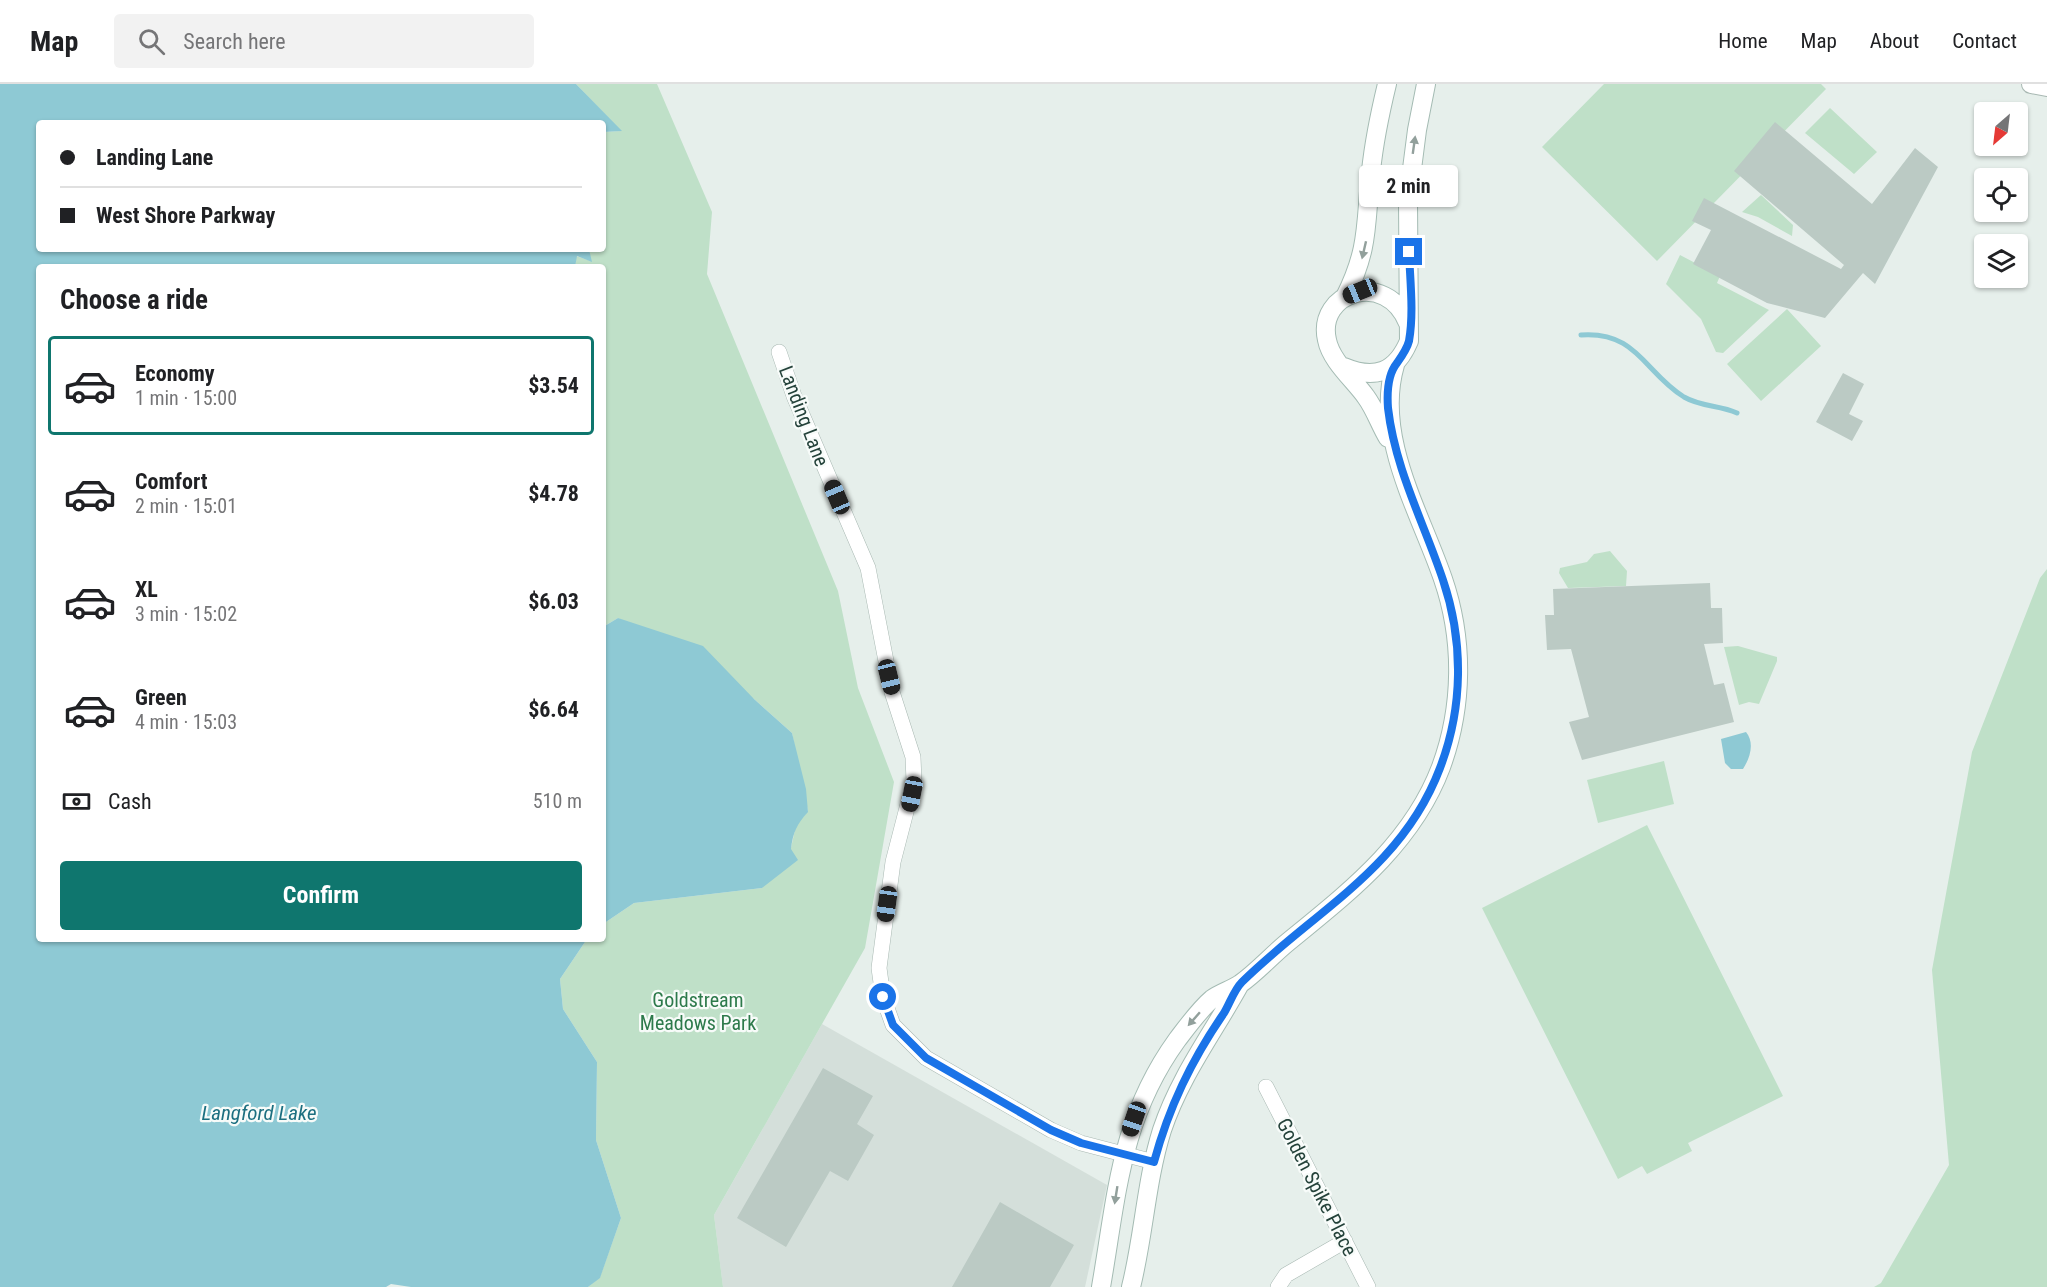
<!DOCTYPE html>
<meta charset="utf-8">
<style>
:root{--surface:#fff;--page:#f2f2f2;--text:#202124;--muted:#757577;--line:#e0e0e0;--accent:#0f766e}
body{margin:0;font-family:"Roboto Condensed",sans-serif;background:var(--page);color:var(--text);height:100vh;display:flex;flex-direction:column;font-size:22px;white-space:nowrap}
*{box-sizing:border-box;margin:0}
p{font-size:20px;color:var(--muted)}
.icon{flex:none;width:33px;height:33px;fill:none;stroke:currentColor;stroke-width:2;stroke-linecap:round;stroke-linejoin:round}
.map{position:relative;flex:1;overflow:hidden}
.drawer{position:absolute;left:36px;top:180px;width:570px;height:678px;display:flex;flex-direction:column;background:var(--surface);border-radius:6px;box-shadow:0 2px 4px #0004}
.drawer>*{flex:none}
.hud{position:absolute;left:36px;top:36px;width:570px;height:132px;border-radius:6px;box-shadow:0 2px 4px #0004;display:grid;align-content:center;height:132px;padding:0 24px;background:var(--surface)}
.needle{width:39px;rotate:208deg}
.tools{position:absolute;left:1974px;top:18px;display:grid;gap:12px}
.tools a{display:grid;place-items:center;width:54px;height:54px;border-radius:6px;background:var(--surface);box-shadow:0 2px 4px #0004;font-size:30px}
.end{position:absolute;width:27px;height:27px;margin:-14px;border:8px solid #1a73e8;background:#fff;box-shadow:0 0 0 3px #fff}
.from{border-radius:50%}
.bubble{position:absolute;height:42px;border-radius:6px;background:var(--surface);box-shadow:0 2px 4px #0004;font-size:20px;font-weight:700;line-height:42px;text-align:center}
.car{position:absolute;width:18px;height:36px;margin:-18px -9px;border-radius:8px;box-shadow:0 0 4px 2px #0007;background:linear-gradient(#222 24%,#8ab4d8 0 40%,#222 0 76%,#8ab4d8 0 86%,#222 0)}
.hud b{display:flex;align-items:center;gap:21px;height:57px;font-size:22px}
.hud b+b{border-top:2px solid var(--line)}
.hud i{width:15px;height:15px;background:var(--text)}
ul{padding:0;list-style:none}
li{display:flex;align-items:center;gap:18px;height:99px;margin:0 12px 9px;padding:0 12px;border:3px solid transparent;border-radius:6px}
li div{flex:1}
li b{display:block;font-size:22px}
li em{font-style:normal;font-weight:700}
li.selected{border-color:var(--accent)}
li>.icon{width:54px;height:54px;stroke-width:1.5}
h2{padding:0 24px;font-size:27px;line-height:72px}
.pay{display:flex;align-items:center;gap:15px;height:66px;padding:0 24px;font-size:22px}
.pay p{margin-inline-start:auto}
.cta{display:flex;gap:12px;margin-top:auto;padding:12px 24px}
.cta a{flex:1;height:69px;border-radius:6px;background:var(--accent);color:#fff;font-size:24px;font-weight:700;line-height:69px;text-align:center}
header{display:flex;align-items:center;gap:36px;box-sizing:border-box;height:84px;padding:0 30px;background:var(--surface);border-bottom:2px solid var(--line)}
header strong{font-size:28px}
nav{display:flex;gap:33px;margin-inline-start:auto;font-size:21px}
.search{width:420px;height:54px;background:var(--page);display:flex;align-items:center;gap:15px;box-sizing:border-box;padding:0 21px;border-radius:6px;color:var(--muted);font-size:22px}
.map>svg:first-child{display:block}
.built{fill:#d4dfda}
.green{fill:#bfe0c8}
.water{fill:#8ec9d4}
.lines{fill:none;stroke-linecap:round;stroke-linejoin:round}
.stream{stroke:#8ec9d4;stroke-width:5}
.building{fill:#bbcac4}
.minor-casing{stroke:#a8b8b2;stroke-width:16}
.tertiary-casing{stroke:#a8b8b2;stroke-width:20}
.secondary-casing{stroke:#a4bbb3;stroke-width:20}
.minor{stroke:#fff;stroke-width:15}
.tertiary{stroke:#fff;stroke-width:18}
.secondary{stroke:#fff;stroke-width:18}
.oneway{fill:#92a09c}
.route{stroke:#1a73e8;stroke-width:8}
.labels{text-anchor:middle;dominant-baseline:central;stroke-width:4.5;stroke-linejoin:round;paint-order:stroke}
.street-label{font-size:20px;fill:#24423a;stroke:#f7fbf9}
.park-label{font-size:20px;fill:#2d7a4b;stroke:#f7fbf9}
.water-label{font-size:21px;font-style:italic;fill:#1c6f80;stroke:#f7fbf9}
</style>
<header>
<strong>Map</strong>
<div class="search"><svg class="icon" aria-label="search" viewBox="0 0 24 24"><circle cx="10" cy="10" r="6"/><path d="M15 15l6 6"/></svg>Search here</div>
<nav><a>Home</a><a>Map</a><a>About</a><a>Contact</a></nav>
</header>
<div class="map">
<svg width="2047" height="1203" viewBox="0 0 2047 1203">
<rect width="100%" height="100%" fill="#e6efeb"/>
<path class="built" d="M822,940L1107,1101L1085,1203H723L714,1131Z"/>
<path class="green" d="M576,0H657L712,128L707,190L838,507L858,604L894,698L865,864L714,1131L723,1203H588L600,1193L621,1134L596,1056L597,978L563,925L560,895L587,855H603V840L634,819L762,804L791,764L796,741L808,727L792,649L754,615L618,534L603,543V183H575L576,172L591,177L589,165H603V48L621,47Z
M1604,0H1821L1826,5L1657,177L1542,63Z
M1830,24L1877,68L1854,90L1805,49Z
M1761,111L1793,141L1792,152L1758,133L1742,128Z
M1680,171L1720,192L1717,199L1769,226L1723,269L1716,268L1701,235L1666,200Z
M1787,225L1821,262L1761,317L1727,280Z
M1610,467L1627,487L1626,502L1568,504L1559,489L1560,484L1587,478L1594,470Z
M2047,485V1203H1874L1881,1199L1949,1081L1932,886L1972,668L2040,494Z
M1738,562L1777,573V577L1759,620L1749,618L1739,621L1724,563Z
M1664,677L1674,720L1598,739L1587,696Z
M1647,741L1783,1012L1688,1059L1692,1067L1647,1090L1642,1082L1618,1095L1482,824Z"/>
<path class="water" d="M0,0H576L622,47L603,48V39H39V165H589L592,178L577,172L575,183H39V855H587L560,895L563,925L597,978L596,1056L621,1134L600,1194L588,1203H411L391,1200L386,1203H0Z
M618,534L703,562L754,615L792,649L806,705L808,728C797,740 793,748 791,765L798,776L762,804L634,819L603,840V543Z
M1746,648C1755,659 1750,674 1743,685H1731L1725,679L1721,655Z"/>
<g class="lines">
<path class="stream" d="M1581,251C1637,247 1644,288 1684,313C1701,323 1720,321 1737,329"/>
</g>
<path class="building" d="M1775,38L1872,120L1915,64L1938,83L1875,200L1863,189L1825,234L1767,219L1693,180L1711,146L1692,137L1704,114L1841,185L1844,181L1734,87Z
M1843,289L1864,300L1849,330L1863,337L1852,357L1816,338Z
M1710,499L1711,524H1722L1723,559L1704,560L1714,601L1724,599L1734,638L1582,676L1569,638L1589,633L1571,565L1547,566L1545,531H1554L1553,505Z
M823,984L873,1012L857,1040L874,1051L848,1097L830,1087L786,1163L737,1134Z
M1000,1118L1074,1161L1050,1203H952Z"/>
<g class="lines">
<g class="minor-casing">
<path id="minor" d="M779,268L794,312L868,484L892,608L913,673L914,697L893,778L879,884L883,913L893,941L926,974L1051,1046L1081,1059L1154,1078
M1266,1003L1368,1203
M1278,1203L1286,1191L1345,1157"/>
</g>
<g class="tertiary-casing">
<path id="tertiary" d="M2031,0L2047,3"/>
</g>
<g class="secondary-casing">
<path id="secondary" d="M1345,213C1370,163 1365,139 1371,87C1374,58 1380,29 1387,0
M1344,283C1375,296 1396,288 1409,257L1408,116L1417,46L1426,0
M1388,354C1380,341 1375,325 1366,313C1354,296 1331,277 1327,256C1316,208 1386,185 1408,239
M1101,1203C1117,1111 1120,1035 1177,956C1187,943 1199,926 1212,915C1220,909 1231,906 1240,900C1257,888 1272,871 1288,858C1349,808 1412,760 1441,683C1463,623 1464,556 1443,495C1420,428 1374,353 1395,281
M1131,1203C1144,1151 1146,1097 1162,1046C1180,992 1213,949 1240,900"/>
</g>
<use href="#minor" class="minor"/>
<use href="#tertiary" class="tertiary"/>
<use href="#secondary" class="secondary"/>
</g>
<defs><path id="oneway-solid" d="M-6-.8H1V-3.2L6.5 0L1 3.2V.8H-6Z" transform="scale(1.5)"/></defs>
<g class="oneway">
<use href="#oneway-solid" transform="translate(1414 61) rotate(-82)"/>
<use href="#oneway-solid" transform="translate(1364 166) rotate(103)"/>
<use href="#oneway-solid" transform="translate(1194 935) rotate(131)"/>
<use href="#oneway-solid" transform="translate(1116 1111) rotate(99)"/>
</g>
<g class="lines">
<path class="route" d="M883,913L893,941L926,974L1051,1046L1081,1059L1154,1078C1169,1023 1191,977 1224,929C1230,919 1234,906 1242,898C1314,827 1402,785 1440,684C1463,624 1464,558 1443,496C1424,439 1395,385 1388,324C1387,310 1388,290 1397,279C1402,272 1407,265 1409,257C1414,229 1410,196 1409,168"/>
</g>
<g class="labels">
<g class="street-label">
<text transform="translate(804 332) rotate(69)">Landing Lane</text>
<text transform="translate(1317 1103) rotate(63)">Golden Spike Place</text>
</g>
<g class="park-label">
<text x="698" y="916">Goldstream<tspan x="698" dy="23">Meadows Park</tspan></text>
</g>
<g class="water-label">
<text x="259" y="1029">Langford Lake</text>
</g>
</g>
</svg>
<div class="tools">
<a><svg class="needle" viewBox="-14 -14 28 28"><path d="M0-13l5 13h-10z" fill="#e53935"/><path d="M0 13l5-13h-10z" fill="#757577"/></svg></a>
<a><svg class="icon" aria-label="locate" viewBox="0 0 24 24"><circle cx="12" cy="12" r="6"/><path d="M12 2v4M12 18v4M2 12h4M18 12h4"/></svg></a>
<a><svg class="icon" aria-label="layers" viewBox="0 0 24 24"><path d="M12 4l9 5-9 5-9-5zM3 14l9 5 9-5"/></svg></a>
</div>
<i class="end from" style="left:883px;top:913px"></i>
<i class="end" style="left:1409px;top:168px"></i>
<div class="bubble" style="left:1359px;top:81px;width:99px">2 min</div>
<i class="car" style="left:1360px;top:207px;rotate:248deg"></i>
<i class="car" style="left:837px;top:413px;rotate:337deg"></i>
<i class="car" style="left:889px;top:593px;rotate:166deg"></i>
<i class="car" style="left:912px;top:710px;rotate:191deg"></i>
<i class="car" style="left:887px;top:820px;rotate:188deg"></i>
<i class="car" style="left:1134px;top:1035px;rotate:199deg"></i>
<div class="hud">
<b><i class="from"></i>Landing Lane</b>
<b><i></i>West Shore Parkway</b>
</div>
<section class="drawer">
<h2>Choose a ride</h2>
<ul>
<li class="selected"><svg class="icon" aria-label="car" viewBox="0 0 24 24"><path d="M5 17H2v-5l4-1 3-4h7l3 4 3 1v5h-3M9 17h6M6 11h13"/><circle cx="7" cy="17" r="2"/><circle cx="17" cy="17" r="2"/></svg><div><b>Economy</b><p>1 min · 15:00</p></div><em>$3.54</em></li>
<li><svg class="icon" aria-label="car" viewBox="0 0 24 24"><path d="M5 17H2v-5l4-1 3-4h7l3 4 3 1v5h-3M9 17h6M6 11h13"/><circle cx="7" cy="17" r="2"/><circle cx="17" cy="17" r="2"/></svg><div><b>Comfort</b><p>2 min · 15:01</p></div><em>$4.78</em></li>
<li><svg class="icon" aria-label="car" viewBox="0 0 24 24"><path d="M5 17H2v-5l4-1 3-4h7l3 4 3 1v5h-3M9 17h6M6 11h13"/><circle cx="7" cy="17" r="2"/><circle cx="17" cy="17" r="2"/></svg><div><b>XL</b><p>3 min · 15:02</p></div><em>$6.03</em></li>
<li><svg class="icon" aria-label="car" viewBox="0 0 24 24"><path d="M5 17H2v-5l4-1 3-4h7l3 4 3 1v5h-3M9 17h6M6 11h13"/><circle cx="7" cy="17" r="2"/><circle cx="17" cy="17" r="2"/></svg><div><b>Green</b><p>4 min · 15:03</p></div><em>$6.64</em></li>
</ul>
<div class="pay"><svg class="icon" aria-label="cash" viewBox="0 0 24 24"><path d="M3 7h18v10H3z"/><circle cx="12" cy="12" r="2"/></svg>Cash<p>510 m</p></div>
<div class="cta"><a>Confirm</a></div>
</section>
</div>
